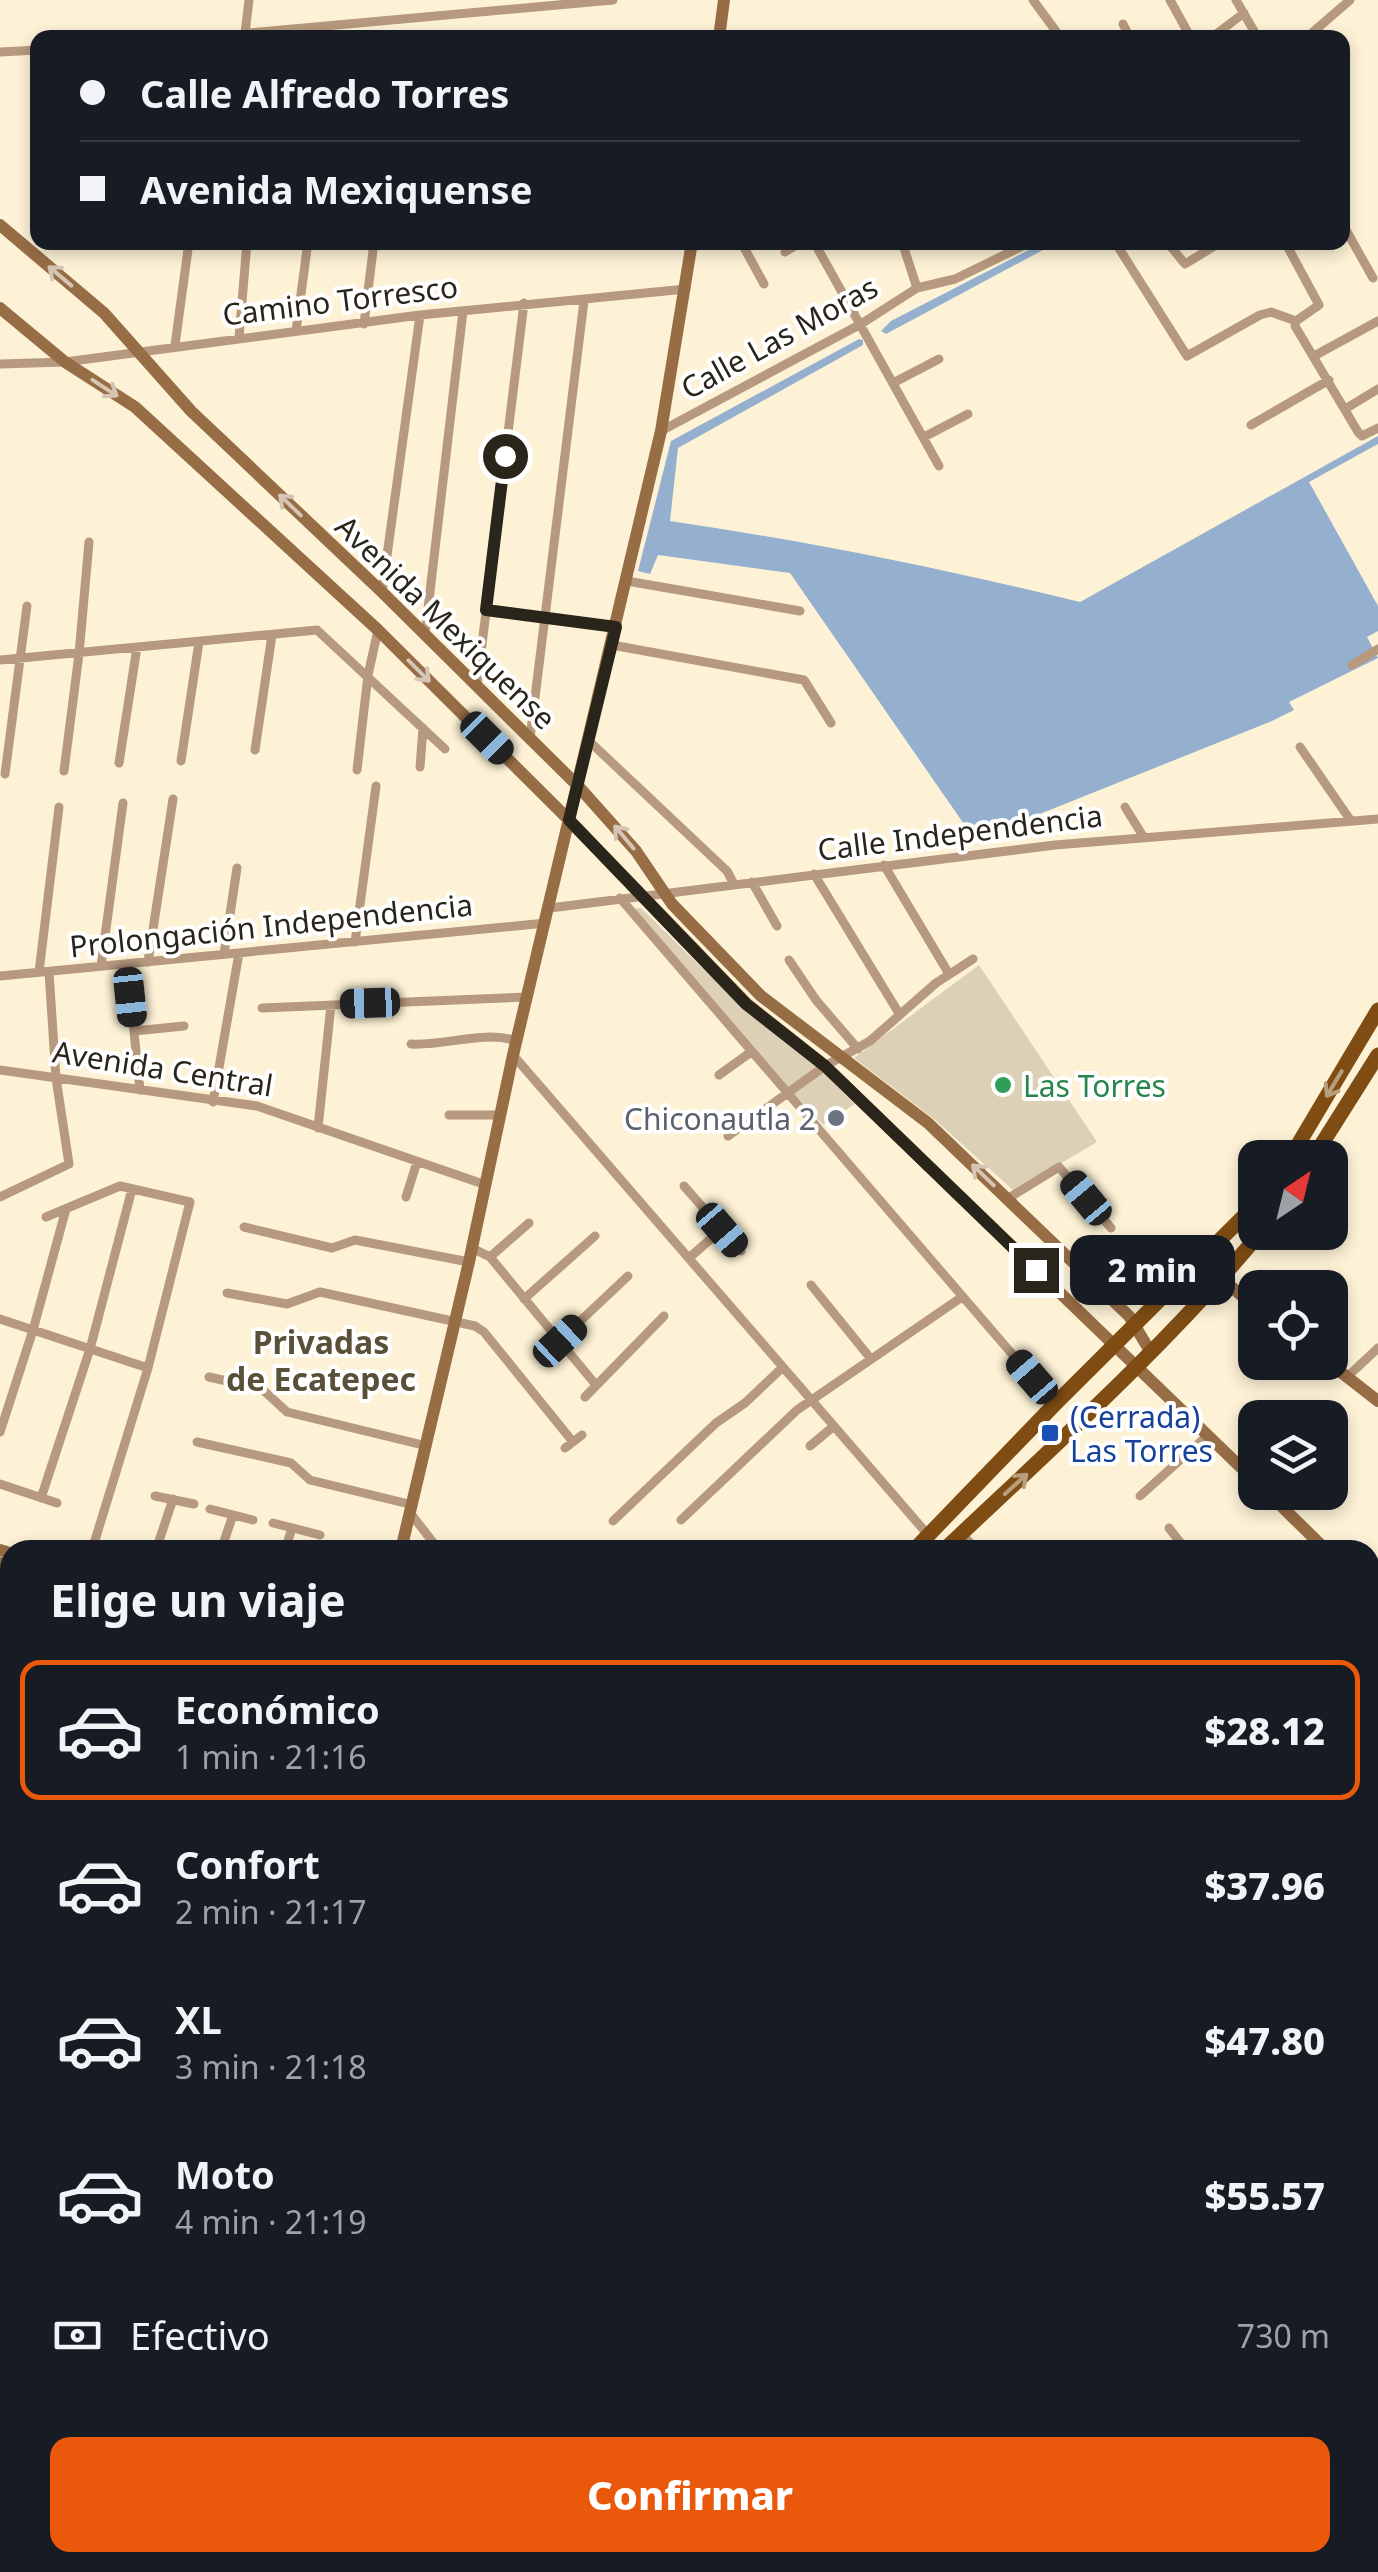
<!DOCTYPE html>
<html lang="es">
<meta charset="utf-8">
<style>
:root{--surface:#171b24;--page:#242831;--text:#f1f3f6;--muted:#9ea1a6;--line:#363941;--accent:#ea580c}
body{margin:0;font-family:"Noto Sans",sans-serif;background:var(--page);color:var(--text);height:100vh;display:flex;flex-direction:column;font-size:38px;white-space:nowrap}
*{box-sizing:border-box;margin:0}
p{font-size:32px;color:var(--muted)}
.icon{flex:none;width:55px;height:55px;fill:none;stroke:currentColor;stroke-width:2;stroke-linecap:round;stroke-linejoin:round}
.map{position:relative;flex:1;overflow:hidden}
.panel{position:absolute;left:0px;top:1540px;width:1380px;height:1032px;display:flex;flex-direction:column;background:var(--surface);border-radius:30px 30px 0 0;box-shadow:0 5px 15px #0003}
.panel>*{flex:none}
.hud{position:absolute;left:30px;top:30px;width:1320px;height:220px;border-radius:20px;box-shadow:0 5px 15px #0003;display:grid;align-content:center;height:220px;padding:0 50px;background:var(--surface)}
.needle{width:65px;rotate:35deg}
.buttons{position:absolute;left:1238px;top:1140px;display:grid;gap:20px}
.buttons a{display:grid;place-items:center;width:110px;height:110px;border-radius:20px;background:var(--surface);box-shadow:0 5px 15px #0003;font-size:50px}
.end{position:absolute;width:45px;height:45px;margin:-22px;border:12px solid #2a251b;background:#fff;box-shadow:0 0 0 5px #fff}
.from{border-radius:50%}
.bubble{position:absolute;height:70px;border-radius:20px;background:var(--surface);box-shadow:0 5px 15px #0003;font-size:32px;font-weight:800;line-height:70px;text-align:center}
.car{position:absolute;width:30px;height:60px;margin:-30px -15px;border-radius:12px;box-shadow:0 0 8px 2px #0007;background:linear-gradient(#222 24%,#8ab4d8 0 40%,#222 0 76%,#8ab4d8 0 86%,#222 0)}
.hud b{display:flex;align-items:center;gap:35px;height:95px;font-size:38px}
.hud b+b{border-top:2px solid var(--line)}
.hud i{width:25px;height:25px;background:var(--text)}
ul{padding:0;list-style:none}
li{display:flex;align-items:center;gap:30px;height:140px;margin:0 20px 15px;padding:0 30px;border:5px solid transparent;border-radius:20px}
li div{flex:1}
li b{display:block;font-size:38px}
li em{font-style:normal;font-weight:800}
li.on{border-color:var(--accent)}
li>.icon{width:90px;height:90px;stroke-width:1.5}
h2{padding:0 50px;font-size:45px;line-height:120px}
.pay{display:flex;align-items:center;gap:25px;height:110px;padding:0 50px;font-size:38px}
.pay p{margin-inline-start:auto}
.cta{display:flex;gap:20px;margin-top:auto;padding:20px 50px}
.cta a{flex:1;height:115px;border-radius:20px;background:var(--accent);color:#fff;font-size:40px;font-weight:800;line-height:115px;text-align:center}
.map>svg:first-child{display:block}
.green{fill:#dcd1b7}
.water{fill:#95b0cf}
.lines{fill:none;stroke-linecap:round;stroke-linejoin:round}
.street{stroke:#b6997e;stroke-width:9}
.secondary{stroke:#976d45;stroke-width:12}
.primary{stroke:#7f4d13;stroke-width:15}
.highway{stroke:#5c3a17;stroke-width:18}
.oneway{stroke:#d5c5b5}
.oneway2{stroke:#b99d7d}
.route{stroke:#2a251b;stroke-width:12}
.leisure-dot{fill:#2e9e5b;stroke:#fff;stroke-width:4}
.worship-dot{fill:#6b7280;stroke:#fff;stroke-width:4}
.transit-dot{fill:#1a4fb4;stroke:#fff;stroke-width:4}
.labels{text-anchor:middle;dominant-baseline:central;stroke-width:8;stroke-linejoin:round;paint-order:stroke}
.street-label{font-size:30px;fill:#2a251b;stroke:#fff}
.leisure-label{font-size:30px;fill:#27864d;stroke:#fff;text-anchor:start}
.worship-label{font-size:30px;fill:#5b616d;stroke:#fff;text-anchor:end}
.transit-label{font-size:30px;fill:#164399;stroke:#fff;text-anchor:start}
.neighbourhood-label{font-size:32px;font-weight:bold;fill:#5a5039;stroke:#fff}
</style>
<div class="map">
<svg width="1378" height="2572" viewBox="0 0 1378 2572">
<rect width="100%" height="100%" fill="#fdf2d6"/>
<path class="green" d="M637,908H641L742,1007L818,1068L855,1104L823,1125L693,983L634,911Z
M979,965L1097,1142L1014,1191L934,1119L854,1058Z
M1378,2356V2505L1370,2504V2362Z"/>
<path class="water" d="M1044,242L1056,243L886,334L881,331L891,321Z
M859,339L863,340V345L678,448L670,521C807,541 945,569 1080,602L1378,436V444L1309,482L1378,606V631L1367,637L1378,658L1289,702L1294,710L1272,721L975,840L790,573L658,555L650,574L638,571L671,441Z"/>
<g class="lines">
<path class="street" d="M1033,0L1061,38
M1170,0L1191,38
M1236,0L1258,38
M1123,24L1130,38
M245,33L249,0
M194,38L613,0
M1211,38L1244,13
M1306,38L1350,0
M0,52L38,50
M1342,223L1373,278
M741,242L764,284
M814,242L939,466
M902,242L917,288
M1115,242L1187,356L1260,315L1271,312L1296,321
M1167,242L1185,264L1221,242
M1285,242L1319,305L1296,321
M785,252L801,242
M1296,321L1295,326L1358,432L1362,436L1378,428
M364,324L374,242
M296,331L308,242
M239,338L247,242
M175,345L189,242
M1314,356L1378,321
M0,364L65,362L420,315L686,289
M893,383L939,359
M1345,409L1378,389
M1251,425L1329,380
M661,431L861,324L917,288L955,279L1031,242
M924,437L968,414
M627,581L800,611
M382,592L420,315
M486,610L616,627
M425,634L463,311
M612,645L804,680L831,723
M0,660L317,630L445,749
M1352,665L1378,649
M477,685L524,303
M530,738L584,301
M589,741L727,871L734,884
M1300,747L1351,821
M255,750L272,635
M181,761L199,642
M119,763L137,647
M420,767L423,728
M357,770L368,675L378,630
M64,771L79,654L89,542
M5,774L27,606
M1125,807L1143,836
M884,865L949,974
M814,874L900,1015
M752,882L777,926
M620,898L1055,1404
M550,908L1055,845L1378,819
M355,942L376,786
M224,954L237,868
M789,960L816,1000L858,1049
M148,962L173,799
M127,964L140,1090
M101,966L123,803
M39,972L59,807
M0,976L546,923
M262,1008L528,997
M134,1031L184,1026
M411,1044C446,1046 484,1030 517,1041
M513,1055L929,1536
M0,1070L257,1106L486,1185
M719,1075L751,1052
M213,1102L239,953
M449,1115H501
M318,1128L331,1005
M728,1136L825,1066L870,1041L936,983L973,959
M684,1186L741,1251
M0,1197L69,1164L56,1078L49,972
M406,1197L417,1162
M1007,1199L1059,1167L1111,1228
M46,1217L120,1186L190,1202L148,1368L92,1550
M244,1227L332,1248L355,1240L469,1262
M472,1248L490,1257L596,1385
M490,1257L529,1223
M689,1258L722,1229
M811,1285L871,1359
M227,1293L287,1304L320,1292L475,1326L484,1332L573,1442
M524,1299L595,1236
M0,1319L148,1368
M559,1341L628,1276
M209,1377L262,1389L287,1412L427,1446
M1347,1377L1378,1348
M585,1397L664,1316
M0,1432L33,1330L66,1209
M197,1442L291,1463L310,1480L413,1505
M810,1446L834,1426
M565,1448L582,1435
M0,1484L57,1503
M155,1496L194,1504
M1140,1496L1208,1435
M41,1498L90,1349L132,1189
M210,1509L253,1520
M411,1514L439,1550
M681,1520L797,1410L962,1297
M613,1521L716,1423L745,1403L783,1367
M273,1523L320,1535
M1169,1528L1186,1550
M961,1534L978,1550
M156,1550L173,1499
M221,1550L233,1515
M285,1550L292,1528
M0,1627L10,1582
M0,1746L10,1751
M1370,1785L1376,1781
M1370,1822L1378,1834
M0,1915L10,1911
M1370,1922L1378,1933
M0,1996L10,1991
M1370,2023L1378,2034
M0,2071L10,2067
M1370,2234L1378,2228
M1370,2313L1378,2308
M81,2562L96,2572
M467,2562L479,2572
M529,2562L541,2572
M1064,2562L1073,2572
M423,2572L428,2562
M599,2572L608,2562
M1239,2572L1251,2562"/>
<path class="secondary" d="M719,38L724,0
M0,225L104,313L191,411L382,592L579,787L636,851L672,904L761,996L928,1123L1129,1316L1150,1351
M0,308L65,362L135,407L378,630L569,820L747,1004L825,1066L1255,1481
M1201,1261L1255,1307
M1328,1362L1378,1401
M1267,1492L1326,1550
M0,1550L10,1553
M401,1550L469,1262L513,1055L661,431L692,242
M0,1563L10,1566
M1370,1593L1378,1601
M1370,1661L1378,1655
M1370,2506H1378
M194,2572V2562
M229,2572L241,2562
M1030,2572L1038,2562"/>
<path class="primary" d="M1290,1158L1378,1010
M1313,1158L1378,1055
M914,1550L1055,1404L1255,1205
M944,1550C1053,1447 1165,1347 1261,1232
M0,2201L10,2196"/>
<path class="highway" d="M0,1801L10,1805
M0,1831L10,1836
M0,2236L10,2223
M0,2276L10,2289
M0,2311L10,2314
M0,2546L10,2539
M486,2562L499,2572
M509,2562L521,2572
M955,2562L966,2572
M998,2562L1010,2572
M0,2564L10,2557"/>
</g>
<defs><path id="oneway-shaft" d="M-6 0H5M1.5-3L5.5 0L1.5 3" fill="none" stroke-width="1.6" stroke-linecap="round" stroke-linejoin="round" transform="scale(2.5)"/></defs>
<g class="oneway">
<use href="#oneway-shaft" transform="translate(60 276) rotate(-140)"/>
<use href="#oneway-shaft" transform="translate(105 388) rotate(33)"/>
<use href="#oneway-shaft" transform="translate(290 505) rotate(-136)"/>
<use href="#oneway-shaft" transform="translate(419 671) rotate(45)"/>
<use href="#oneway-shaft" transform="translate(624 837) rotate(-130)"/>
<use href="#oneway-shaft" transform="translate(983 1175) rotate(-136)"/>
</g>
<g class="oneway2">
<use href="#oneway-shaft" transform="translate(1334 1084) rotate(121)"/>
<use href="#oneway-shaft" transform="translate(1016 1484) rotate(-42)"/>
</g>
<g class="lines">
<path class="route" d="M505,456L486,610L616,627L569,820L746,1004L825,1066L1036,1270"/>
</g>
<circle class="leisure-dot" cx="1003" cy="1085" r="10"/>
<circle class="worship-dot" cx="836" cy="1118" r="10"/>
<rect class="transit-dot" x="1040" y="1423" width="20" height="20" rx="5"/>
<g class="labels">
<g class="street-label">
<text transform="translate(340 300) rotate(-7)">Camino Torresco</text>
<text transform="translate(779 337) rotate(-29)">Calle Las Moras</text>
<text transform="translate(446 622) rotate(44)">Avenida Mexiquense</text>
<text transform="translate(960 832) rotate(-7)">Calle Independencia</text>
<text transform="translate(271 925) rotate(-6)">Prolongación Independencia</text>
<text transform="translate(163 1068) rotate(9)">Avenida Central</text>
</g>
<g class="leisure-label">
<text x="1023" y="1085">Las Torres</text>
</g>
<g class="worship-label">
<text x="816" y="1118">Chiconautla 2</text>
</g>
<g class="transit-label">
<text x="1070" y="1416">(Cerrada)<tspan x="1070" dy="34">Las Torres</tspan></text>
</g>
<g class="neighbourhood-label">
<text x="321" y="1341">Privadas<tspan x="321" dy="37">de Ecatepec</tspan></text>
</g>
</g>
</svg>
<div class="buttons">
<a><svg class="needle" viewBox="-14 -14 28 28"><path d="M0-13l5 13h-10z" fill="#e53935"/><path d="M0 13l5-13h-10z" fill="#9ea1a6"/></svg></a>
<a><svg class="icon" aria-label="locate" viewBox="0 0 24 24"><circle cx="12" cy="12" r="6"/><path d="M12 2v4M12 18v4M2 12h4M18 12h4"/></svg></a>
<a><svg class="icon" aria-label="layers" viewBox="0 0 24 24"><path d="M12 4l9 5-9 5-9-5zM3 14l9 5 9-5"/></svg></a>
</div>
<i class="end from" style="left:505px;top:456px"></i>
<i class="end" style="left:1036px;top:1270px"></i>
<div class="bubble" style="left:1070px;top:1235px;width:165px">2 min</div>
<i class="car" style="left:487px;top:738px;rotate:135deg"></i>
<i class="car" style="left:130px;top:997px;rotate:174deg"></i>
<i class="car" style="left:370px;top:1003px;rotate:268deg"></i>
<i class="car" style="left:1086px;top:1198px;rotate:320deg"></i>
<i class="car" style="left:722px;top:1230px;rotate:139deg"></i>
<i class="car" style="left:560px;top:1341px;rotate:47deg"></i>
<i class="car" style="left:1032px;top:1377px;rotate:319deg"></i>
<div class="hud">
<b><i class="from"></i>Calle Alfredo Torres</b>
<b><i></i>Avenida Mexiquense</b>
</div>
<section class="panel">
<h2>Elige un viaje</h2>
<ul>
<li class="on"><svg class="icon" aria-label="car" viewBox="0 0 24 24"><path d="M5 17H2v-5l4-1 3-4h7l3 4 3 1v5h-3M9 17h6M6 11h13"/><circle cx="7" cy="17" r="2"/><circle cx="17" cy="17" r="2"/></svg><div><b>Económico</b><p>1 min · 21:16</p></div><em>$28.12</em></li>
<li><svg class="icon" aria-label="car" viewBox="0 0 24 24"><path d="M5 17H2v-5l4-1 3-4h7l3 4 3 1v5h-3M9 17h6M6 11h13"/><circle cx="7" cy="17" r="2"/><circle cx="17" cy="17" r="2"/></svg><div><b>Confort</b><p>2 min · 21:17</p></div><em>$37.96</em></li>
<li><svg class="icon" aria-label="car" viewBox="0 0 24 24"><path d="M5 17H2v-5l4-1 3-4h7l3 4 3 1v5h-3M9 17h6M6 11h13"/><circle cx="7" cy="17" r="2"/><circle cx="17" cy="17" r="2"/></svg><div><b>XL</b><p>3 min · 21:18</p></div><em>$47.80</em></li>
<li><svg class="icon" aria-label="car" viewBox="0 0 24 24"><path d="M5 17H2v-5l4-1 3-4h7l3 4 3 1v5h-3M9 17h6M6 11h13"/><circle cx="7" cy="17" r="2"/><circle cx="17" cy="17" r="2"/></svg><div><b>Moto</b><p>4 min · 21:19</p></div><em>$55.57</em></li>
</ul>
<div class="pay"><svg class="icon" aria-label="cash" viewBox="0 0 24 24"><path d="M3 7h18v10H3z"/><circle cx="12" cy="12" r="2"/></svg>Efectivo<p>730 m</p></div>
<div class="cta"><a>Confirmar</a></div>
</section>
</div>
